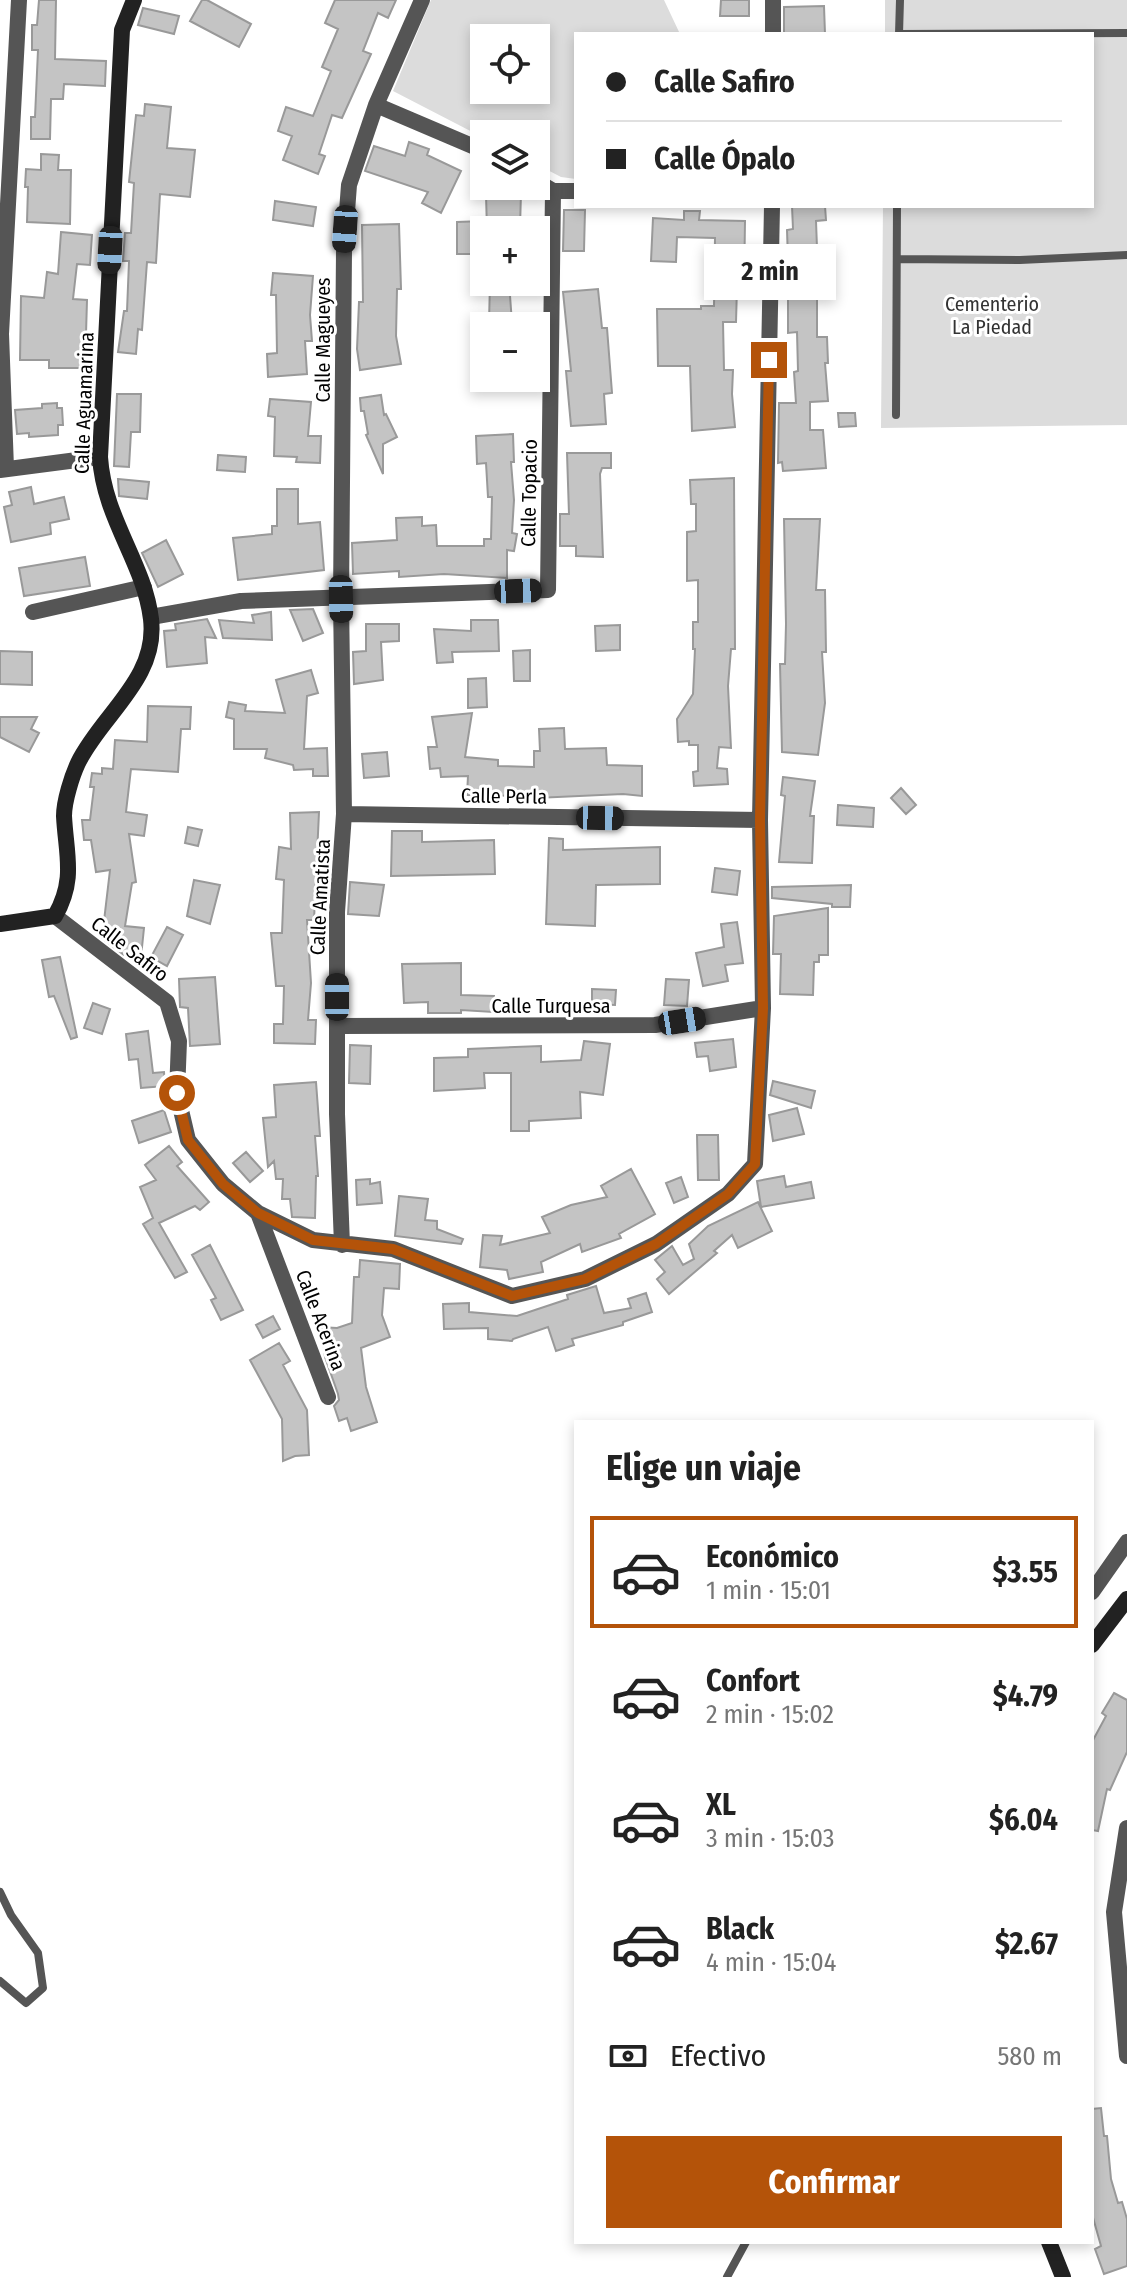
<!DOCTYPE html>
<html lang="es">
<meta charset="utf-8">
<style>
:root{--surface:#fff;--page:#f2f2f2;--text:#222;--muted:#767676;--line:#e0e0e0;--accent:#b45309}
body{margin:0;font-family:"Fira Sans Condensed",sans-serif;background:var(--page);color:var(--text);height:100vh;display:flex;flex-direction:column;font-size:30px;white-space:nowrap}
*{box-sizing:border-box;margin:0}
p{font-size:26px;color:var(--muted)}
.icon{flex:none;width:44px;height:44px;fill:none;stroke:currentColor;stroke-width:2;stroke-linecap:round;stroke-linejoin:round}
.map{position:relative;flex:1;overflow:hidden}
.side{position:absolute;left:574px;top:1420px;width:520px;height:824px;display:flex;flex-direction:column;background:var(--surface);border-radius:0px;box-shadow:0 4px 12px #0003}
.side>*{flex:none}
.guide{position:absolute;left:574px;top:32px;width:520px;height:176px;border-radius:0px;box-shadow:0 4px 12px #0003;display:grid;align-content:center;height:176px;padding:0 32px;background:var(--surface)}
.controls{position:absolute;left:470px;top:24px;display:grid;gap:16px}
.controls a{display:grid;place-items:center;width:80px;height:80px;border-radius:0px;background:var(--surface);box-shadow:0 4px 12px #0003;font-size:40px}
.end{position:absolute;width:36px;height:36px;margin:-18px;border:10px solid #b45309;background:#fff;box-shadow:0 0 0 4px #fff}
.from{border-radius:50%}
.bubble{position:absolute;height:56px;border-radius:0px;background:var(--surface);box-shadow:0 4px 12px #0003;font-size:26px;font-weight:700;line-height:56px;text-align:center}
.car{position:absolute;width:24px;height:48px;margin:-24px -12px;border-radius:10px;box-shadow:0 0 6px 2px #0007;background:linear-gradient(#222 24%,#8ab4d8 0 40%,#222 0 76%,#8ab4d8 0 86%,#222 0)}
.guide b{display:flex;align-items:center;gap:28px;height:76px;font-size:30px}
.guide b+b{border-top:2px solid var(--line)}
.guide i{width:20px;height:20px;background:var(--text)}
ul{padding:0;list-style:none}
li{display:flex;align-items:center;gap:24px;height:112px;margin:0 16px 12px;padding:0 16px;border:4px solid transparent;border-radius:0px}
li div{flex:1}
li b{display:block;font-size:30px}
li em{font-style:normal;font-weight:700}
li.current{border-color:var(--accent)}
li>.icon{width:72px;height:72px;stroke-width:1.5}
h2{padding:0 32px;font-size:36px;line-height:96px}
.pay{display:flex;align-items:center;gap:20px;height:88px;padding:0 32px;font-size:30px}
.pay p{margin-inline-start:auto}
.primary-button{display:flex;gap:16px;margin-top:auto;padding:16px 32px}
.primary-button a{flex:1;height:92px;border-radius:0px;background:var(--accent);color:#fff;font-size:32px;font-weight:700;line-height:92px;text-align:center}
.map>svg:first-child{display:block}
.green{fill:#dcdcdc;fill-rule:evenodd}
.building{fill:#c4c4c4;stroke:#999;stroke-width:2}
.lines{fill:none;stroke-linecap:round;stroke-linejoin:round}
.lane{stroke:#555;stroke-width:8}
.street{stroke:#555;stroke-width:16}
.secondary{stroke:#222;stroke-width:16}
.route{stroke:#b45309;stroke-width:10}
.labels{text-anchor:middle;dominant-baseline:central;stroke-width:6;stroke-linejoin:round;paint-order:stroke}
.park-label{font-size:20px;fill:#333;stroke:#fff}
.street-label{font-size:20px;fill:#000;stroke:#fff}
</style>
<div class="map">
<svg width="1127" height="2277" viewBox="0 0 1127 2277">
<rect width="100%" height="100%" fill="#fff"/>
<path class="green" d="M431,0H664L680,34H576V179L561,177L536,164V134H484V138L393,91ZM484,38H536V90H484Z
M885,0H1127V425L881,428L883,206H1092V34H885Z"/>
<path class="building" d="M39,0H56L55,59L106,61L105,86L64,84L63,99H51L50,139H31V117H35L38,50H32V25H37Z
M202,0H207L251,24L239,47L190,21Z
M335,0H396L388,18L378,13L363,51L371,54L342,118L332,115L319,154L325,156L318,174L283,160L292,136L278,131L286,107L313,116L331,71L322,67L338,29L325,23Z
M721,0H749V16H720Z
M824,6L825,34H784V7Z
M143,8L179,16L174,34L138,25Z
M145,104L171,107L167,148L195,150L190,197L160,194L156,263L147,262L142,330L138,329L136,354L118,352L124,311H127L129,261H123L125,233H131L134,183L129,182L136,115L144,116Z
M409,142L429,149L427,155L461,171L441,213L422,203L428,192L365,171L374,146L405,156Z
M41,154L59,155L58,170H71L70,224L27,222L28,187H25L26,169L41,170Z
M521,193L520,227L487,230L486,195Z
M275,201L316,207L313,226L273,220Z
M792,206H825L826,220L816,221L817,248H812V282H817V337H827L828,363H825L828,401L810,402V430H823L826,468L783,471L782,462L778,463L779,403H796L794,372L798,371L797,332L788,333V283H782V260H788L787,230L793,229Z
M564,210H585L584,251H563Z
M684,211H700L699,220L745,221L744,287H737L736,322H723L724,370H733L732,394L735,427L692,431L690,366H658L657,309H701V306H714L715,238L677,237L676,262L651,261L653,218L684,220Z
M484,221V254H457V222Z
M399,224L401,289H397L396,336L401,364L360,370L357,349L359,302H363L362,225Z
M61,232L92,235L90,265L77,264L73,299L87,300L85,368H49V360H20L21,296L44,298L47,272L58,274Z
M273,273L313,276L310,315L312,341H305L307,374L268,377L267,354L277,353L276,295H271Z
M490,282H509L512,323H489Z
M598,289L602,328H607L612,393L604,394L606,424L571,426L566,371H571L563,292Z
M117,394H141L140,432H131L129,467L114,466Z
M381,395L384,415L386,414L397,437L383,444V474L366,435L368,434L364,411H361L360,398Z
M270,399L311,402L308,436H321L320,463L296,462L297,457L274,456L275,417L268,416Z
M57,403V408H62L63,425H58V435L29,437V433L17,434L15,410L42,408V404Z
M838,413H855L856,426L839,427Z
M513,434L514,462H511L514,500L512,533L517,534L514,551L507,550V578L444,574L399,577V571L353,574L352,543L397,540L396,518L422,517V526L436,525L437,546H484V539H491L492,497H488L486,463L477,464L476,436Z
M567,453H611V468H602L600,474L603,557L576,556V546H560V514H569Z
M218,455L246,457L245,472L217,470Z
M734,478L735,649H731L728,686L731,748L719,747L717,768L727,769L728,784L694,786L693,772L698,771V745H689V741L678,742L677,719L693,694L695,649H693V622H698V580L687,581V532L696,531V504H691L690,480Z
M118,479L149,482L147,499L119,496Z
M31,487L34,504L64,497L69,519L50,523L51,534L11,542L4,507L12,505L9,492Z
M277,489H298V524L320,522L324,570L238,580L233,538L272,534V526H277Z
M784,519H820L816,590H825L826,652H822L825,703L818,755L782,752L780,664H785L786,624Z
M166,540L183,574L158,587L142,553Z
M85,557L90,586L24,596L19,568Z
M313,609L323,633L303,641L290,610Z
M271,612L272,640L223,638L219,620L254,623L252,615Z
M207,619L216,638L205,637L207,663L167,667L164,631L176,630L175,624Z
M471,620H498L499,651L452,652L453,662L437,663L434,629L471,631Z
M366,624H399V641L381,642L383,680L354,684L353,652L366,651Z
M620,625V650L596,651L595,626Z
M530,650V681H514L513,651Z
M0,651L32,652V685L0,684Z
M311,670L318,693L307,696L304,749L327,748L328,776H313V769L294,770L293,765L265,758L267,749H234V719L226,717L229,702L246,705L245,711L285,713L276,680Z
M486,678L487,707L468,708V679Z
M148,706L191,707L190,729H181L178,772L131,769L126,812L147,815L144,836L129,834L136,882L132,883L125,926L144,928L141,957L124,955L102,938L110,870L96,872L91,840H84L82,820H90L94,787H90L92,773L102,774V768L113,769L115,740L147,742Z
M472,713L465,757L498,760V766L534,767V751H540L539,729L564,728L565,749L606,748L607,765L642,766V796L623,794L536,798L535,796L467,795L468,776L441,777L440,768L430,769L428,747H437L432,717Z
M0,717H37L31,729L39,733L29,752L0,737Z
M387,752L389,776L364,778L362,754Z
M783,777L815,781L810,816H814L812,863L779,862L785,796L781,795Z
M901,788L916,805L906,814L891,798Z
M838,805L874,808L873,827L837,825Z
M319,812L314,920H307L311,983L308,1020H316L315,1044L274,1043V1024H283L284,986H276L271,933H282L284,880L276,879L279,847L291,849L290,813Z
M188,827L202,830L198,846L185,843Z
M392,831H422V842L494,840L495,874L391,876Z
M549,838L563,839V850L660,847V884L596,885L595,926L546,924Z
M715,868L740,871L737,895L712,892Z
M194,880L220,885L210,924L187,916Z
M350,882L384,885L379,916L348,914Z
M851,885L850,907H832V904L772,898V887Z
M828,908V955H819V962H814L813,995L780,994L781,954H773L774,916Z
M737,922L743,963L725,965L728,981L703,986L696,953L724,947L721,924Z
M167,927L183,935L167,966L151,957Z
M60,957L77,1037L71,1039L54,996L49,997L42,960Z
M461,963V995L494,996L493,1012L461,1010V1013H428V1002L404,1003L402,964Z
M215,977L220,1044L190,1046L188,1008L180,1007L179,979Z
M666,979L689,980L687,1006L664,1005Z
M592,989L616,990L615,1005L592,1004Z
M93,1003L110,1009L102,1034L84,1028Z
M148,1031L153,1073L164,1072L165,1086L141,1088L138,1059L129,1060L126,1034Z
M733,1039L736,1067L710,1071L708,1056L697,1057L695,1043Z
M584,1041L610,1044L603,1095L580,1092L581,1118L529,1121V1131H511V1073H484L485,1088L434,1091V1058L468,1057V1049L541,1046V1062L581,1060Z
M350,1045L371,1046L370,1084L349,1083Z
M773,1081L815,1091L811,1108L770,1095Z
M316,1082L320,1136H315L318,1176H316L315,1218L292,1217L290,1199H282L283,1179H276L274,1161L268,1167L263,1118L276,1117L274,1085Z
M797,1108L804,1134L773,1141L769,1115Z
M164,1110L171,1132L139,1143L132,1121Z
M697,1135H718L719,1180H698Z
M169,1146L182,1162L177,1166L209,1202L200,1210L195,1206L159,1223L187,1272L175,1278L143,1224L153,1218L140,1187L156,1180L145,1165Z
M246,1152L263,1171L250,1182L233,1163Z
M631,1169L655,1214L619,1234L621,1238L582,1252L580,1244L541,1262L543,1272L509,1279L507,1270L480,1267L483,1235L502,1236L500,1245L550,1233L542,1217L571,1205L607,1197L601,1186Z
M784,1176L786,1187L811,1182L814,1198L761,1207L757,1181Z
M681,1177L688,1197L674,1203L666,1183Z
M370,1179V1184L380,1182L382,1203L357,1205L356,1180Z
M399,1196L428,1199L425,1220L437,1221V1229L463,1239L461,1244L395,1236Z
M758,1202L772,1231L738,1248L732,1235L714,1251L717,1253L669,1294L657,1279L665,1272L655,1260L672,1246L683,1265L694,1259L689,1244L708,1226Z
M210,1245L243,1310L221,1320L211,1300L216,1298L192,1255Z
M360,1260L400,1264L399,1289L384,1288L382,1315L390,1337L361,1348L366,1387L377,1422L351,1431L347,1418L339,1421L334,1406L339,1400L338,1394L325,1357L321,1327L337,1328L352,1323L354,1277H359Z
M596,1286L604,1313L631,1308L628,1299L646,1293L652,1312L623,1322V1325L572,1339L574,1345L556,1351L548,1327L513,1339L512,1341L488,1339V1328L444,1329L443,1304L469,1303V1312L517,1316L568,1299L567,1295Z
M273,1316L280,1329L263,1338L256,1325Z
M279,1343L290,1361L283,1365L307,1410L309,1455L295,1456L283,1461L282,1419L250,1360Z
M1114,1693L1127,1700V1752L1110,1790L1107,1789L1098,1831L1092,1830V1742L1106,1716L1102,1713Z
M1101,2108L1104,2136H1107L1111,2179L1118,2203L1122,2202L1127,2219V2266L1104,2274L1095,2249L1101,2246L1092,2214V2109Z"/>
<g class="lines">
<path class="lane" d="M899,34L1127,33
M899,34L900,0
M897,259L1020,260L1127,255
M896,415L897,206
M0,1892L11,1915L38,1953L43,1988L26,2003L0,1981
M727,2277L746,2242"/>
<path class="street" d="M773,34V0
M376,105L484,151
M536,181L553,191H576
M6,468L1,334L19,0
M0,470L100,457
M33,612L144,587
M151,617L241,601L548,590L553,191
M344,814L760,820
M55,916L167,1002L179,1041L177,1093L188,1140L223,1184L258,1213L313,1240L393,1249L512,1296L585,1279L656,1244L728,1194L755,1164L763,1008L760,820L772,206
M337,1026L655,1025L763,1008
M258,1213L328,1397
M342,1245L337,1114V912L344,814L341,599L344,251L349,185L376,105L422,0
M1092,1592L1127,1542
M1127,1828L1114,1912L1127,2056"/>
<path class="secondary" d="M0,924L55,916C76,879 66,855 64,816C64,801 72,776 78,763C102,714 158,679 151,619C144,562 104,519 100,457L122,30L134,0
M1092,1645L1127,1599
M1049,2242L1063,2277"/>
</g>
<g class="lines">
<path class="route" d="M177,1093L188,1140L223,1184L258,1213L313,1240L393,1249L512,1296L585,1279L656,1244L728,1194L755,1164L763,1008L760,820L769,360"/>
</g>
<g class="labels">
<g class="park-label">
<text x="992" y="304">Cementerio<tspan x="992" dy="23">La Piedad</tspan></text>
</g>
<g class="street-label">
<text transform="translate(323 340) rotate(-90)">Calle Magueyes</text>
<text transform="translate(84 403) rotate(-88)">Calle Aguamarina</text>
<text transform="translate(529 493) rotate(-89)">Calle Topacio</text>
<text transform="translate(504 796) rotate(1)">Calle Perla</text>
<text transform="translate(320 897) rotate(-87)">Calle Amatista</text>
<text transform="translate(130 949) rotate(38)">Calle Safiro</text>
<text x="551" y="1006">Calle Turquesa</text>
<text transform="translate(321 1320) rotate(69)">Calle Acerina</text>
</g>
</g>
</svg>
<div class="controls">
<a><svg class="icon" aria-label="locate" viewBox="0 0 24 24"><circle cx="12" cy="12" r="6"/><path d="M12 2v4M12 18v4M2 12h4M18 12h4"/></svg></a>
<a><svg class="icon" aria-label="layers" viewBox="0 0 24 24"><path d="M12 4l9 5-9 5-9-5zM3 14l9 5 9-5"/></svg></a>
<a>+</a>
<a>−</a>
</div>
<i class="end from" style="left:177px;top:1093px"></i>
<i class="end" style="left:769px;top:360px"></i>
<div class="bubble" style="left:704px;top:244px;width:132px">2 min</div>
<i class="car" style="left:345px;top:229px;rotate:184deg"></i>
<i class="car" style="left:110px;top:250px;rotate:183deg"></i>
<i class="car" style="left:518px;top:591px;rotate:88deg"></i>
<i class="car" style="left:341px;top:599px;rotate:179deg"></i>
<i class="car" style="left:600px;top:818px;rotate:91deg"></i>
<i class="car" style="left:337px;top:997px;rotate:0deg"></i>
<i class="car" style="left:682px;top:1021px;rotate:81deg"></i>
<div class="guide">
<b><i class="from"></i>Calle Safiro</b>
<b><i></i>Calle Ópalo</b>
</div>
<section class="side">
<h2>Elige un viaje</h2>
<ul>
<li class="current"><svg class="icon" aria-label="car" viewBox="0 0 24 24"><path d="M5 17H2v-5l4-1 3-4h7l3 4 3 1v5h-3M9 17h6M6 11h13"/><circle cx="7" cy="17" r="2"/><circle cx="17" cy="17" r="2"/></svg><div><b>Económico</b><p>1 min · 15:01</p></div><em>$3.55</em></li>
<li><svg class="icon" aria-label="car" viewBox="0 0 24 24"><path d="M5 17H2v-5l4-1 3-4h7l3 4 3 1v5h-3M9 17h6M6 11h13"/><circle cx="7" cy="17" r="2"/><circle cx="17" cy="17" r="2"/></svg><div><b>Confort</b><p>2 min · 15:02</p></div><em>$4.79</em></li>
<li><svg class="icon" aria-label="car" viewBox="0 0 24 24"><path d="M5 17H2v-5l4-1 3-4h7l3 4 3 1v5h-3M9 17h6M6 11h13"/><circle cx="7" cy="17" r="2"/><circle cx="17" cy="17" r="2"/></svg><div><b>XL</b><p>3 min · 15:03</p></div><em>$6.04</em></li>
<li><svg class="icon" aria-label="car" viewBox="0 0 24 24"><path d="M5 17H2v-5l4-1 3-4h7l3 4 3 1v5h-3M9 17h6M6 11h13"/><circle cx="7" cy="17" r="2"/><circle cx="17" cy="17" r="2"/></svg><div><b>Black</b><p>4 min · 15:04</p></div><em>$2.67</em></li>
</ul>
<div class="pay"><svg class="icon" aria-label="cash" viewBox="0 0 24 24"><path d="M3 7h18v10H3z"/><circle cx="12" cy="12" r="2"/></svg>Efectivo<p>580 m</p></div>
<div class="primary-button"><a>Confirmar</a></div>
</section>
</div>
